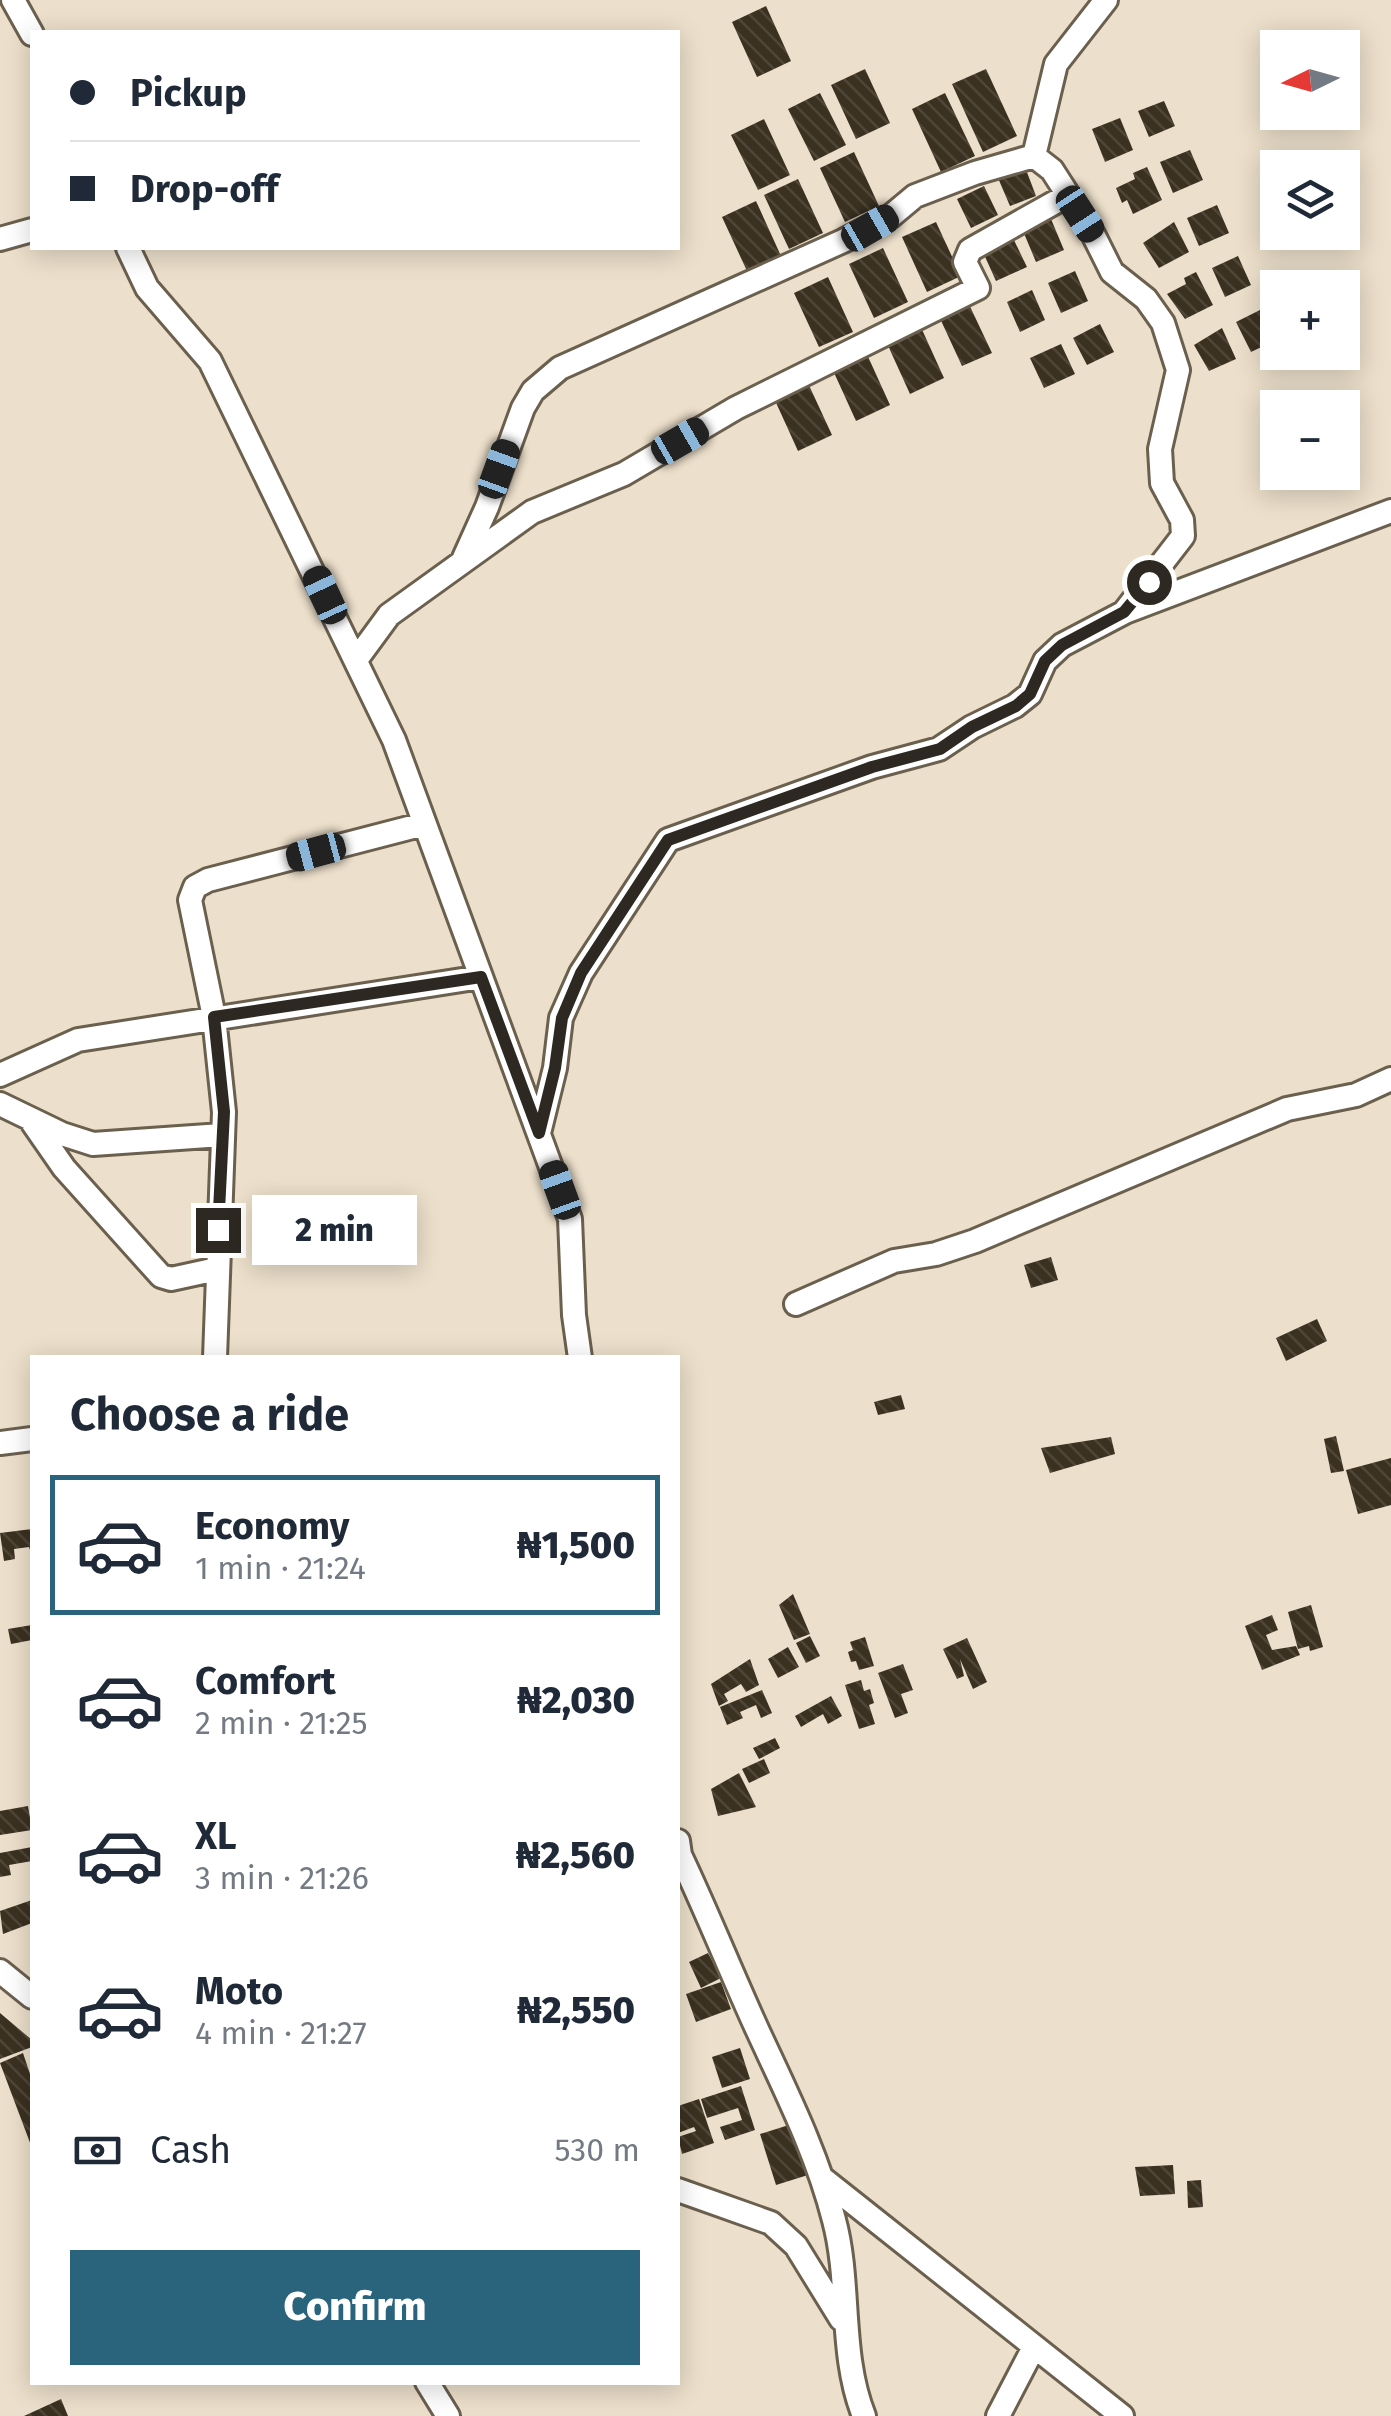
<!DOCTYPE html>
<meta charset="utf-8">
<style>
:root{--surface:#fff;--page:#f6f6f7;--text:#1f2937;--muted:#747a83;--line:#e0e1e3;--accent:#29647c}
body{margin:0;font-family:"Fira Sans",sans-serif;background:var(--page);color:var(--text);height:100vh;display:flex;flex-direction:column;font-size:38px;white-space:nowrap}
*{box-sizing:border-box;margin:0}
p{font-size:32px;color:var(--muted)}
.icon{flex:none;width:55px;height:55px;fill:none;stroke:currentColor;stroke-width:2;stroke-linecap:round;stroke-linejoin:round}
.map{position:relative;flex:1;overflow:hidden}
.sheet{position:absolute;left:30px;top:1355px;width:650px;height:1030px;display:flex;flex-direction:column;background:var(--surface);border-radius:0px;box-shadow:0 5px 25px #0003}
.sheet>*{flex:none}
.top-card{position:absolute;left:30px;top:30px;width:650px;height:220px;border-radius:0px;box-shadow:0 5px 25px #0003;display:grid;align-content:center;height:220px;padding:0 40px;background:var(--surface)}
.needle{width:65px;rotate:265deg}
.tools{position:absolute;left:1260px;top:30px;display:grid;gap:20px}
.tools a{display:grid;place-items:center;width:100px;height:100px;border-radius:0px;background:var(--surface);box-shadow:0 5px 25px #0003;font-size:50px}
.end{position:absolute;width:45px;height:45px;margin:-22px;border:12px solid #2d2821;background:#fff;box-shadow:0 0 0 5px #fff}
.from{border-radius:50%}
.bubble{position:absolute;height:70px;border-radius:0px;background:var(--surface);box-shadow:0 5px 25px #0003;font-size:32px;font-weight:800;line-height:70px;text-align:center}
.car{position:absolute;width:30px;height:60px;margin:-30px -15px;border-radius:12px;box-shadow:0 0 8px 2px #0007;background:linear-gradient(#222 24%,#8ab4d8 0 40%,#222 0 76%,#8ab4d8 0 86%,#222 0)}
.top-card b{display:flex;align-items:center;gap:35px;height:95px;font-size:38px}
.top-card b+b{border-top:2px solid var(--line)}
.top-card i{width:25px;height:25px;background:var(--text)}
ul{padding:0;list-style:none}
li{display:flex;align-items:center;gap:30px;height:140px;margin:0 20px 15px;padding:0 20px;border:5px solid transparent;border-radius:0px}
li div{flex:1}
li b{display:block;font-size:38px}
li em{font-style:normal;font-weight:800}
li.selected{border-color:var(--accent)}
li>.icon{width:90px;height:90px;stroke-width:1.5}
h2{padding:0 40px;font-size:45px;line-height:120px}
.pay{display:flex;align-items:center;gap:25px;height:110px;padding:0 40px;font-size:38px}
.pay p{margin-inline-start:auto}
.cta{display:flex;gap:20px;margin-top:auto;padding:20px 40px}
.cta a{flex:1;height:115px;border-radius:0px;background:var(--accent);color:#fff;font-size:40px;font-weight:800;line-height:115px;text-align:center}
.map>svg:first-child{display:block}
.building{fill:url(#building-back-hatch)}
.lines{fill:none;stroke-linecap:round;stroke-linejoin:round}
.street-casing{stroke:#6b5f4e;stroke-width:28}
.street{stroke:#fff;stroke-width:22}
.route{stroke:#2d2821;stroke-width:12}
</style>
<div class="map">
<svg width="1391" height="2416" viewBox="0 0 1391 2416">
<defs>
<pattern id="building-back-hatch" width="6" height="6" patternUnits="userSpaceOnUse" patternTransform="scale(2.5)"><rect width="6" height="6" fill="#3b3121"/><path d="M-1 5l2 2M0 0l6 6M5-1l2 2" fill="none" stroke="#4f4638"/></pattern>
</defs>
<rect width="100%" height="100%" fill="#ecdfcb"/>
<path class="building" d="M766,6L791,61L757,77L732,22Z
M865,69L890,123L856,139L831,85Z
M986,69L1017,136L983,152L952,84Z
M820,93L846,145L814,161L788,109Z
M945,93L975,156L941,172L912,109Z
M1164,101L1175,126L1149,137L1138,111Z
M1120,118L1133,150L1105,162L1092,129Z
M764,119L790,175L758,190L731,135Z
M1190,150L1203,180L1173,193L1160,162Z
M854,152L879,206L845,222L820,168Z
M1025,167L1036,196L1010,206L998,178Z
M1147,167L1162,200L1133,214L1127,200L1122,203L1116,188L1135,179L1133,173Z
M798,179L823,233L789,249L764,195Z
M984,186L998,215L971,228L957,199Z
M756,201L781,256L747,271L722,217Z
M1217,205L1229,233L1199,246L1187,218Z
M1051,219L1064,250L1036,262L1023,231Z
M936,222L961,276L927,292L902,237Z
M1174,222L1189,252L1159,268L1143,243Z
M1012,236L1027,267L996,281L982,250Z
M883,248L908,302L874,318L849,264Z
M1238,256L1251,285L1225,297L1212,268Z
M1075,271L1088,301L1061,313L1048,283Z
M1196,272L1213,305L1185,319L1167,294L1186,284L1184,278Z
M828,277L853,332L819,347L794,293Z
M1032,290L1045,320L1020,332L1007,302Z
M966,298L992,353L962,366L937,312Z
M1266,307L1278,331V339L1251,352L1236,322Z
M919,323L944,378L910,394L885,339Z
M1100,324L1114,352L1087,365L1073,338Z
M1222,328L1236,359L1209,371L1194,345Z
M1061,344L1075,374L1044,388L1030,358Z
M865,350L890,405L856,421L831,366Z
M807,381L832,435L798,451L773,396Z
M1051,1257L1058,1280L1031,1288L1024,1265Z
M1317,1319L1327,1341L1286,1361L1276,1338Z
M901,1395L905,1409L878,1415L874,1402Z
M1336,1436L1344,1471L1331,1473L1324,1439Z
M1111,1437L1115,1454L1050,1473L1041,1448Z
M1391,1458V1505L1358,1514L1346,1470Z
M32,1529V1556L29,1547L14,1549L15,1559L4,1561L0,1533Z
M793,1594L810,1634L794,1640L779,1605Z
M1311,1605L1323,1647L1310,1651L1309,1646L1298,1649L1288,1612Z
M1272,1615L1278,1630L1266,1635L1272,1650L1296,1646L1300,1655L1262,1670L1245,1626Z
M32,1625V1640L11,1644L8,1629Z
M810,1636L820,1656L806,1663L796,1643Z
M865,1637L874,1666L859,1670L856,1661L851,1662L848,1652L853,1650L850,1642Z
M967,1638L987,1682L973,1689L960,1659L964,1676L957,1679L943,1649Z
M788,1647L799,1667L778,1678L768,1659Z
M750,1659L759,1685L746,1692L741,1684L724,1694L728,1701L719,1706L711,1684Z
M903,1664L913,1690L901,1694L908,1713L895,1718L878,1673Z
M861,1680L864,1691L870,1689L874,1703L869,1705L875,1724L859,1729L845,1685Z
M762,1690L772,1713L761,1718L756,1705L740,1712L743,1718L727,1725L720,1707Z
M831,1696L842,1716L828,1724L823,1714L801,1727L795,1716Z
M775,1738L780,1748L759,1759L753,1748Z
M764,1759L770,1773L749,1783L742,1769Z
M739,1773L756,1807L718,1816L711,1789Z
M28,1806L32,1830L0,1835V1811Z
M32,1847V1861L9,1865L11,1875L0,1877V1853Z
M32,1900V1923L3,1934L0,1911Z
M708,1953L721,1978L701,1988L689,1962Z
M721,1982L731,2009L696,2022L686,1994Z
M0,2013L32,2040V2047L0,2059Z
M740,2048L750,2079L722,2088L712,2057Z
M23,2053L32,2080V2148L0,2063Z
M741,2086L755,2130L725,2140L720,2127L742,2120L738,2108L707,2118L701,2099Z
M699,2099L714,2143L682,2154L678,2137L696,2131L694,2127L678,2133V2106Z
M792,2124L808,2175L776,2185L760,2134Z
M1173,2165L1175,2194L1140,2196L1135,2167Z
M1201,2180L1203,2207L1188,2208L1187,2181Z
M61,2399L68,2416H24Z"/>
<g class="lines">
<g class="street-casing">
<path id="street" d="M13,0L32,34
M1034,156L1052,170L1093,234L1112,272L1146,299L1163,323L1178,370L1160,449L1162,483L1182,520L1183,536L1125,611
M0,239L32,230
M128,248L147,288L210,361L394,740L570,1219L574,1315L580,1358
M464,558L487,507L523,408L533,391L560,368L843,241L891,216L915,196L975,173L1034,156L1056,64L1106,0
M356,660L389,615L532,512L624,474L736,408L978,288L965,262L970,250L1068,195
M0,1075L78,1040L481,977
M0,1104L62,1134L93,1144L222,1135
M30,1119L64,1168L161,1276L171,1279L217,1269
M539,1133L555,1068L561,1018L581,973L668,840L872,767L939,749L972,727L1015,706L1030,694L1045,661L1062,645L1125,612L1391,511
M796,1304L894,1261L936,1254L975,1241L1287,1109L1356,1095L1391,1079
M215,1358L224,1112L214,1017L190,900L195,887L208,880L424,824
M0,1443L32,1439
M678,1841L680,1855C707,1912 731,1972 757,2029C786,2092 817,2153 834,2220C851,2283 839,2354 864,2416
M0,1971L32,1997
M822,2178L1122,2416
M678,2190L771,2223L796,2246L841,2319
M427,2382L448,2416
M998,2416L1034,2347"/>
</g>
<use href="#street" class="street"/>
</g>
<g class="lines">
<path class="route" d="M218,1230L224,1112L214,1017L481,977L539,1133L555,1068L562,1018L581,973L668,840L872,767L940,749L972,727L1016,706L1030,694L1045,661L1062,645L1124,612L1149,582"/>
</g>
</svg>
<div class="tools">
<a><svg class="needle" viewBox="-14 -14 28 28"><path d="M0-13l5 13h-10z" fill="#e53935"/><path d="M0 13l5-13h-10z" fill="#747a83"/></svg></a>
<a><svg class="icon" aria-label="layers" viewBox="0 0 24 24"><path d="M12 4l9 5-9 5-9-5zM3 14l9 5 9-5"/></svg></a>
<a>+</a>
<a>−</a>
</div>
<i class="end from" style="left:1149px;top:582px"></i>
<i class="end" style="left:218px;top:1230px"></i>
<div class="bubble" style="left:252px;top:1195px;width:165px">2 min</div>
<i class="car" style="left:1080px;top:214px;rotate:147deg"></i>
<i class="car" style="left:870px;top:228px;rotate:60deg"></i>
<i class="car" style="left:680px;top:441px;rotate:60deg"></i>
<i class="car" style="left:499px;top:469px;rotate:20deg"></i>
<i class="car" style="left:325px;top:595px;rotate:335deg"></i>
<i class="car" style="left:316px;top:852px;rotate:255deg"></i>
<i class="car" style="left:560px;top:1190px;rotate:340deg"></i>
<div class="top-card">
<b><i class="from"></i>Pickup</b>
<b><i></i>Drop-off</b>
</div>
<section class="sheet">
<h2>Choose a ride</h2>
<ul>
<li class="selected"><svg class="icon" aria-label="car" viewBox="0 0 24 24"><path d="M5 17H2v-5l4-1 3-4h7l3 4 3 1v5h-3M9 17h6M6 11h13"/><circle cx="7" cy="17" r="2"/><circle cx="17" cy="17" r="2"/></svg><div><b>Economy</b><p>1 min · 21:24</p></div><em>₦1,500</em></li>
<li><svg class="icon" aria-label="car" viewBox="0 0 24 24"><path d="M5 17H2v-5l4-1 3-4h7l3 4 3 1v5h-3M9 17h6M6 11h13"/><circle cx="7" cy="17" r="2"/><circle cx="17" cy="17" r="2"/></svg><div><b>Comfort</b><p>2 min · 21:25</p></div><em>₦2,030</em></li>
<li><svg class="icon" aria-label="car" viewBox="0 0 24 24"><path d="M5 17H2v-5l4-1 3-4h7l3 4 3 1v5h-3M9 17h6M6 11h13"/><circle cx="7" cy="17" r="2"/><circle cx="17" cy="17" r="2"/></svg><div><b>XL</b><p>3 min · 21:26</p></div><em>₦2,560</em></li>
<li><svg class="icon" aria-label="car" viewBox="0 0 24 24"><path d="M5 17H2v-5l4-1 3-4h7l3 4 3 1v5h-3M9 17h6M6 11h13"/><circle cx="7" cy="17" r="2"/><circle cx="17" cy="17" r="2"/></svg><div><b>Moto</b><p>4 min · 21:27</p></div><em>₦2,550</em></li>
</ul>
<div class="pay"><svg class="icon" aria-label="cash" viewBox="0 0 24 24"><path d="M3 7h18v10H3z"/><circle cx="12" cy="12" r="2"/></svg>Cash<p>530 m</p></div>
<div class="cta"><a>Confirm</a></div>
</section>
</div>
